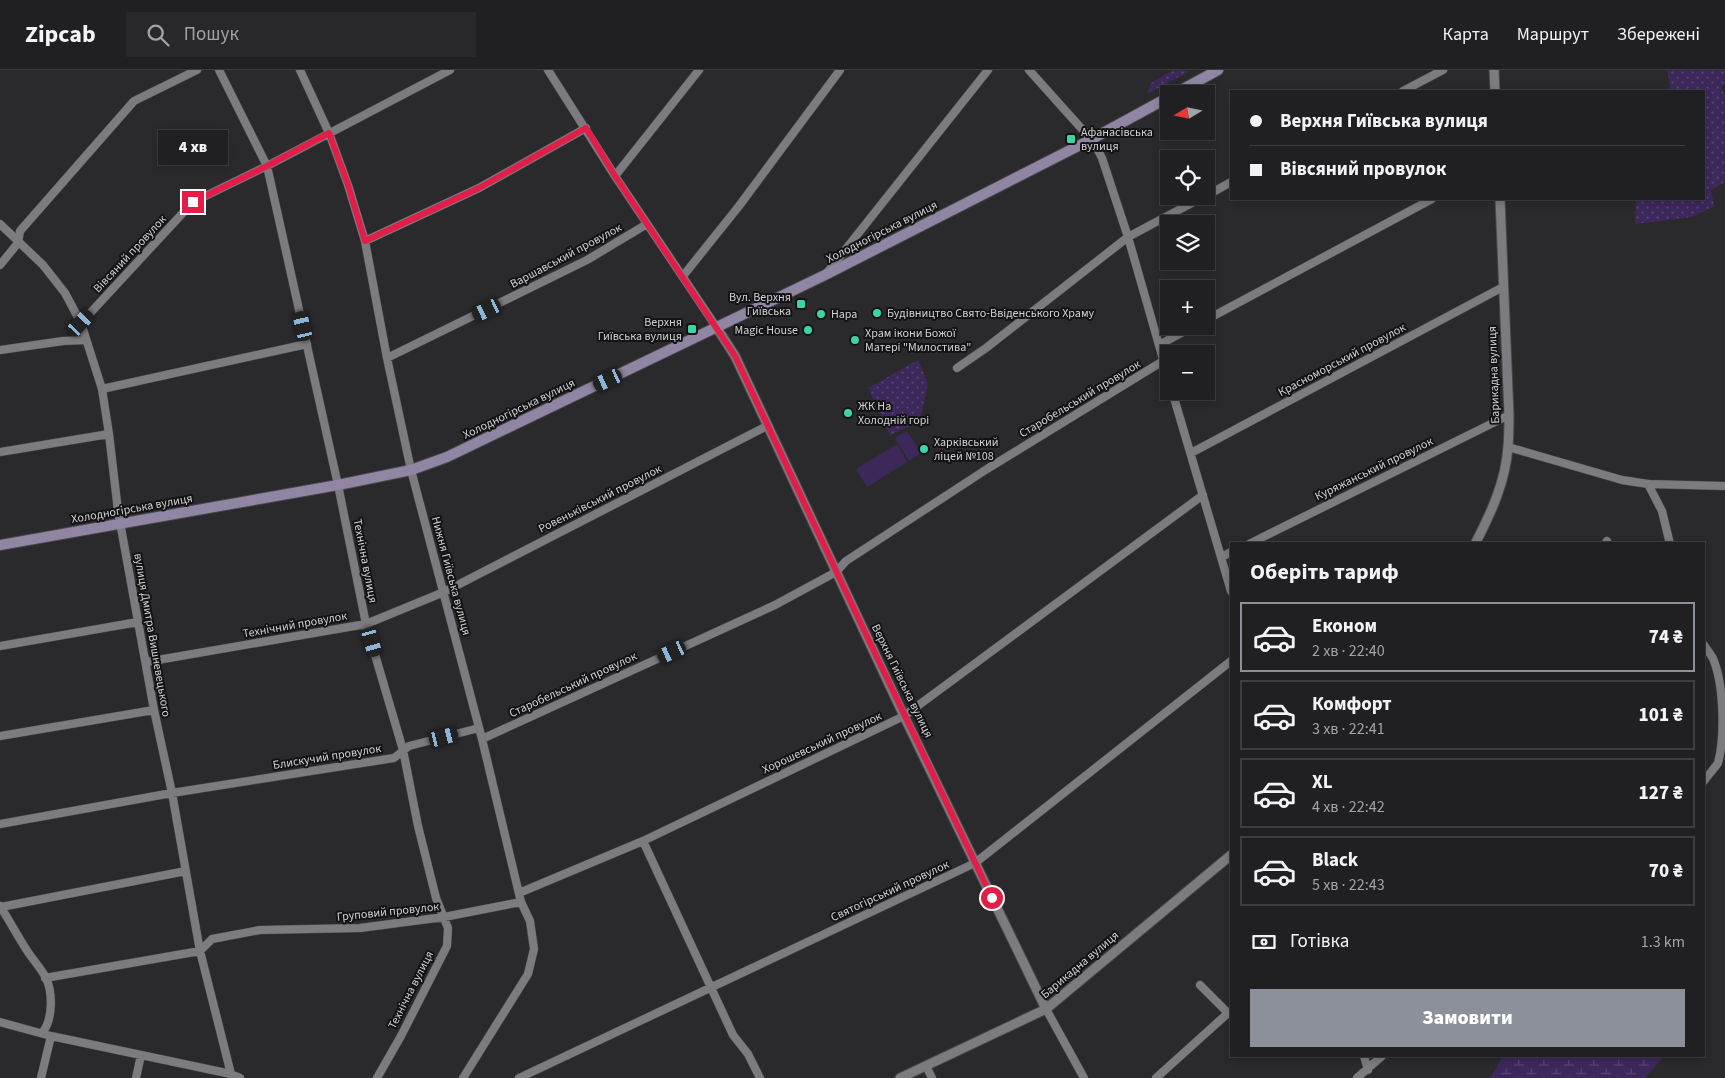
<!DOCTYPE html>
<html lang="uk">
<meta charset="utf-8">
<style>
:root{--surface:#202022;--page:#28282a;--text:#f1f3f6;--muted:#a2a3a5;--line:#3d3e40;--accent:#8c9099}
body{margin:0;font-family:"Source Sans 3",sans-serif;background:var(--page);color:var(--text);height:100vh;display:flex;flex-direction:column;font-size:19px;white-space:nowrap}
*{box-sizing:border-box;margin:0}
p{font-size:16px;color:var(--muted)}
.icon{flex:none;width:28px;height:28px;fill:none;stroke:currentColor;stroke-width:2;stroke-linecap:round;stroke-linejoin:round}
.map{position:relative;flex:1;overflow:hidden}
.drawer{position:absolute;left:1230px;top:472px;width:475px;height:515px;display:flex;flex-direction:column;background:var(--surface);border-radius:0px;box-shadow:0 2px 8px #0003,0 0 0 1px var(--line)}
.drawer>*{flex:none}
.hud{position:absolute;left:1230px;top:20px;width:475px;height:110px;border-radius:0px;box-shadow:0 2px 8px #0003,0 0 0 1px var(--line);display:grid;align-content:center;height:110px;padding:0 20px;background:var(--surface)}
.needle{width:32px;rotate:260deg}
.controls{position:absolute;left:1160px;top:15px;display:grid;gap:10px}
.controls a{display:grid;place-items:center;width:55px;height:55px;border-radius:0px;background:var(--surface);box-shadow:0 2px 8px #0003,0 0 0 1px var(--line);font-size:25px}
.end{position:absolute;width:22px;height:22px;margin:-11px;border:6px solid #e11d48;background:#fff;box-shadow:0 0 0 2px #fff}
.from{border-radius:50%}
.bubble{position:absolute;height:35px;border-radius:0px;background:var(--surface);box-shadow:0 2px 8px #0003,0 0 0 1px var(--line);font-size:16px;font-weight:800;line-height:35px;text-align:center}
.car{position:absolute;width:15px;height:30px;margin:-15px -8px;border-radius:6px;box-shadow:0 0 4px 1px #0007;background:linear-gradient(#222 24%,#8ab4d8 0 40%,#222 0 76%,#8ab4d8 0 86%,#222 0)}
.hud b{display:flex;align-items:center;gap:18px;height:48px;font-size:19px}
.hud b+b{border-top:1px solid var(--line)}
.hud i{width:12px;height:12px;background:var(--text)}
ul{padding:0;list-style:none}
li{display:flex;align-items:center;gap:15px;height:70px;margin:0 10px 8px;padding:0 10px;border:2px solid var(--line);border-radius:0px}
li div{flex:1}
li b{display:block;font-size:19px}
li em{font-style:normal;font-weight:800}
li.current{border-color:var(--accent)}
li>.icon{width:45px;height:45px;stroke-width:1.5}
h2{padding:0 20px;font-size:22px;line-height:60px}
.pay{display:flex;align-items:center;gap:12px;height:55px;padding:0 20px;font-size:19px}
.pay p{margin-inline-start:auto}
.cta{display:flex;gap:10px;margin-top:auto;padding:10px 20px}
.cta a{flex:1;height:58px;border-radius:0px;background:var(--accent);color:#fff;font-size:20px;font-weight:800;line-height:58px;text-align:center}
header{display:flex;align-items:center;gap:30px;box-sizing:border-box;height:70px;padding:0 25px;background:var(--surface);border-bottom:1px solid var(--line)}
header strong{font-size:24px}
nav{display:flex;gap:28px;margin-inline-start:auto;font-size:18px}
.search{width:350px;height:45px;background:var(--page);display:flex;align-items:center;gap:12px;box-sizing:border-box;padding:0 18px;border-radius:0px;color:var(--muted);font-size:19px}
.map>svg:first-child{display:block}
.grass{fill:url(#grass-dots)}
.wetland{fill:url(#wetland-marsh)}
.pitch{fill:#3c285b}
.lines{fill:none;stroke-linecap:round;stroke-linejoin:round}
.minor-casing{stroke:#48474a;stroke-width:9}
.tertiary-casing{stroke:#48474a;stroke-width:11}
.secondary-casing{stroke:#48474a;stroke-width:12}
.minor{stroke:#7c7b7f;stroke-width:8}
.tertiary{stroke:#7c7b7f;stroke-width:9}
.secondary{stroke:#9086a4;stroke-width:10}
.route{stroke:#e11d48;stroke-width:6}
.poi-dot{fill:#3dd4a3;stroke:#131214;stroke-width:2}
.labels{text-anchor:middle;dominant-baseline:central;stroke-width:4;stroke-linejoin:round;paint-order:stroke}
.poi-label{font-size:12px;fill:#d1d1d3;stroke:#131214;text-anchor:start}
.street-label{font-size:12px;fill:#d1d1d3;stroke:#131214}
</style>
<header>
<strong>Zipcab</strong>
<div class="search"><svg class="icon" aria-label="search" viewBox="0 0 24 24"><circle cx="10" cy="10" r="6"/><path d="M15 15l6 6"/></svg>Пошук</div>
<nav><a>Карта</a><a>Маршрут</a><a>Збережені</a></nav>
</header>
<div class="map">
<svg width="1725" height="1008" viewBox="0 0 1725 1008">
<defs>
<pattern id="grass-dots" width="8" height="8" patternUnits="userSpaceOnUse" patternTransform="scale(1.25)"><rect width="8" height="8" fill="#3c285b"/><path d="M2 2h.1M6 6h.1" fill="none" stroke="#574672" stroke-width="1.8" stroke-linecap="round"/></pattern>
<pattern id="wetland-marsh" width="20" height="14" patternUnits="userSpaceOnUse" patternTransform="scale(1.25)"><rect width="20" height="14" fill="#3c285b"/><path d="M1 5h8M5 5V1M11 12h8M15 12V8" fill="none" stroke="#574672"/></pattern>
</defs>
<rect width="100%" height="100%" fill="#2a2a2d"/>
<path class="grass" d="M1174,0L1190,1L1147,24L1151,13Z
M1667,0H1725V14L1722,16L1725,28V112L1711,120L1714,136L1692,147L1635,154L1636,129H1704V21H1671Z
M918,290L928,313L920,351L890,365L868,318Z"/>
<path class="wetland" d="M1502,986H1664L1645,1008H1489L1498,996Z"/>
<path class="pitch" d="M907,361L921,383L909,391L895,368Z
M897,374L907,392L867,417L856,399Z"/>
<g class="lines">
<g class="minor-casing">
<path id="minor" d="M219,0L267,96L338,415L366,554L403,680L418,756L436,828L448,858L447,876L401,966L377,1008
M300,0L329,63L348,115L365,171L387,288L411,400L482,669L521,832L530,851L534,879L528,904L463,1008
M548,0L615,106L717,258
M1029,0L1081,58L1092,69L1102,88L1128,167L1169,310
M1403,21L1443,0
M615,106L699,0
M1206,126L1231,112
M0,154L43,195L65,223L81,253L102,319L109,364L118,441L154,640L172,723L200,881L232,1008
M365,171L479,118L586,58
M0,195L18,173L20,161L134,31L197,0
M826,204L988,0
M683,206L739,136L840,0
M1206,250L1432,129
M81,253L193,132L267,96L450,0
M1159,275L1194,256
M0,280L63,271L86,270
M387,288L587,190L647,154
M957,298L986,278L1128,167L1205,126
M102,319L307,274
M1172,321L1231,521
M1508,377L1622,410L1648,414L1725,416
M0,382L109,364
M1191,383L1503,217
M1648,414L1662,441L1670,474
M1249,474L1509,345
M1605,474L1607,471
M1222,487L1231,482
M1704,575C1707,580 1712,585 1714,591C1724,617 1725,668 1718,693C1714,699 1708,705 1704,711
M0,576L138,552
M146,592L366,554L444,522L767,356
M0,666L154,640
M482,669L775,535L836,502L846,491L987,399L1163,291
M0,754L172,723L394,688L409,676L479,658
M643,771L733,965L748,984L760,1008
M519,823L643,771L904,646L1203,425
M0,836C9,850 17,865 26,879C32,889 41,898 46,908C53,923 53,950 42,963
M1,837L186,801
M45,908L200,881L212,869L260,860L360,858L444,847L521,832
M1046,939L1084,1008
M0,952L51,966L231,1004L240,1008
M1364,986L1368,1000
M926,996L932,1008
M41,1008L51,966
M136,1008L141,985
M519,1008L975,793L1231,591
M1156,1008L1227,944L1225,940L1200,915
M1357,1008L1382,986"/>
</g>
<g class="tertiary-casing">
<path id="tertiary" d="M1494,0L1495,21
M717,258L735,286L904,646L1046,939
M1475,474C1491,443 1506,411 1508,376C1509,365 1509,355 1509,345L1500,129
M900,1008L1046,939L1231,785"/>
</g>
<g class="secondary-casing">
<path id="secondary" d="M1174,24L1218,0
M0,475L338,415L411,400L447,387L825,205L1092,69L1169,27"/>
</g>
<use href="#minor" class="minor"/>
<use href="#tertiary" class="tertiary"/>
<use href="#secondary" class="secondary"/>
</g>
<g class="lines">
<path class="route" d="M193,132L267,96L329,63L348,115L365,171L479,118L586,58L615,106L735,286L862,556L992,828"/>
</g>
<g class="poi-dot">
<rect x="1066" y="64" width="10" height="10" rx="2.5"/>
<rect x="796" y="229" width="10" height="10" rx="2.5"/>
<circle cx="877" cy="243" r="5"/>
<circle cx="821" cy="244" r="5"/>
<rect x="687" y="254" width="10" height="10" rx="2.5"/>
<circle cx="808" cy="260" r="5"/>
<circle cx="855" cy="270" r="5"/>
<circle cx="848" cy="343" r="5"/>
<circle cx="924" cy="379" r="5"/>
</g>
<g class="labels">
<g class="poi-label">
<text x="1081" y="62">Афанасівська<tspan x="1081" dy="14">вулиця</tspan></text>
<text x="791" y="227" text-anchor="end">Вул. Верхня<tspan x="791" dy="14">Гиївська</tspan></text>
<text x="887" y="243">Будівництво Свято-Ввіденського Храму</text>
<text x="831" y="244">Нара</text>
<text x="682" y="252" text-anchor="end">Верхня<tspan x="682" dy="14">Гиївська вулиця</tspan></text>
<text x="798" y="260" text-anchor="end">Magic House</text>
<text x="865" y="263">Храм ікони Божої<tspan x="865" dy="14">Матері "Милостива"</tspan></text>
<text x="858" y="336">ЖК На<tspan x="858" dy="14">Холодній горі</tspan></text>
<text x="934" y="372">Харківський<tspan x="934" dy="14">ліцей №108</tspan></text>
</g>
<g class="street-label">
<text transform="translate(882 162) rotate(-27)">Холодногірська вулиця</text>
<text transform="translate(130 184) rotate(-47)">Вівсяний провулок</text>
<text transform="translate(566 186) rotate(-28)">Варшавський провулок</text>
<text transform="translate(1342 290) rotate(-28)">Красноморський провулок</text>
<text transform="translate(1494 305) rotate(-92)">Барикадна вулиця</text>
<text transform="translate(1080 329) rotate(-31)">Старобельський провулок</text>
<text transform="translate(519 339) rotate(-26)">Холодногірська вулиця</text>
<text transform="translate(1374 399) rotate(-26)">Куряжанський провулок</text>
<text transform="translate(600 429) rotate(-27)">Ровеньківський провулок</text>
<text transform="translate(132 439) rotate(-10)">Холодногірська вулиця</text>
<text transform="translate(365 491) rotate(79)">Технічна вулиця</text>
<text transform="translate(451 506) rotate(75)">Нижня Гиївська вулиця</text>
<text transform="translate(295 555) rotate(-10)">Технічний провулок</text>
<text transform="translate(152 565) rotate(80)">вулиця Дмитра Вишневецького</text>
<text transform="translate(902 611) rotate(64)">Верхня Гиївська вулиця</text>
<text transform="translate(573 615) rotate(-25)">Старобельський провулок</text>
<text transform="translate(822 673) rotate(-25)">Хорошевський провулок</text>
<text transform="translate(327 687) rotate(-9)">Блискучий провулок</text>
<text transform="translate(890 821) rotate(-25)">Святогірський провулок</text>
<text transform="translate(388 842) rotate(-6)">Груповий провулок</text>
<text transform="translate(1080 895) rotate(-40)">Барикадна вулиця</text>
<text transform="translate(411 920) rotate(-63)">Технічна вулиця</text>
</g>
</g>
</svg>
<div class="controls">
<a><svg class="needle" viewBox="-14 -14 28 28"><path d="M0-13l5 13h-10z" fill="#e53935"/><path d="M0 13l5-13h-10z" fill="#a2a3a5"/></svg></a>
<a><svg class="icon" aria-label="locate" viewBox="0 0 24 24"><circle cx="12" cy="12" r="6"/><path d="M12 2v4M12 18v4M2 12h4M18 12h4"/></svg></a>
<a><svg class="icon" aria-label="layers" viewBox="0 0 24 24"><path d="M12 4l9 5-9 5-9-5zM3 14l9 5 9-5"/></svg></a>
<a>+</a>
<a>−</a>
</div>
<i class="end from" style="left:992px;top:828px"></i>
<i class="end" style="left:193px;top:132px"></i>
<div class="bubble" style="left:158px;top:60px;width:70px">4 хв</div>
<i class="car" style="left:487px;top:240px;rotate:244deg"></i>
<i class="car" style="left:81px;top:253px;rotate:43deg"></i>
<i class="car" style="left:303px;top:256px;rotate:347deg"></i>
<i class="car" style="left:608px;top:310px;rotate:245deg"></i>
<i class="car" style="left:372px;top:572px;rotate:164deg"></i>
<i class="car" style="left:672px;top:582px;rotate:245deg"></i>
<i class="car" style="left:444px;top:667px;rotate:76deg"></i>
<div class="hud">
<b><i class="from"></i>Верхня Гиївська вулиця</b>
<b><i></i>Вівсяний провулок</b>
</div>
<section class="drawer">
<h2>Оберіть тариф</h2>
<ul>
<li class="current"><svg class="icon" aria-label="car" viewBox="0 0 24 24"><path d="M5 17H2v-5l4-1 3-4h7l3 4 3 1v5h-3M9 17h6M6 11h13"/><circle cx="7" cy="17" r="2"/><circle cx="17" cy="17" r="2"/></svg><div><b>Економ</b><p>2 хв · 22:40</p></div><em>74 ₴</em></li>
<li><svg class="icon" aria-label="car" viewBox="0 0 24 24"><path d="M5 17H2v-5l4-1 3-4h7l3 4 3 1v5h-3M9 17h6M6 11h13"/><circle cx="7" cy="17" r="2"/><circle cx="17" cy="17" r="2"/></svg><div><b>Комфорт</b><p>3 хв · 22:41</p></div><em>101 ₴</em></li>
<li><svg class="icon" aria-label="car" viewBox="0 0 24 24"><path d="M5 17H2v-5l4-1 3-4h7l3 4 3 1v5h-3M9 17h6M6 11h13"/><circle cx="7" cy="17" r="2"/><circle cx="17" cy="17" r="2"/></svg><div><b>XL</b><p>4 хв · 22:42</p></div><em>127 ₴</em></li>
<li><svg class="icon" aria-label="car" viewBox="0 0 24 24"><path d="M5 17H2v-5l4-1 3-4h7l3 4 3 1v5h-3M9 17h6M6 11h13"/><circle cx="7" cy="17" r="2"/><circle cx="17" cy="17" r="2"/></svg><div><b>Black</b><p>5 хв · 22:43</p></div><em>70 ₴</em></li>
</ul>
<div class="pay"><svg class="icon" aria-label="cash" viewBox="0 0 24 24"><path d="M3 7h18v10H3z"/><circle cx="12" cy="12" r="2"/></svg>Готівка<p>1.3 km</p></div>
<div class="cta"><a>Замовити</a></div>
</section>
</div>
